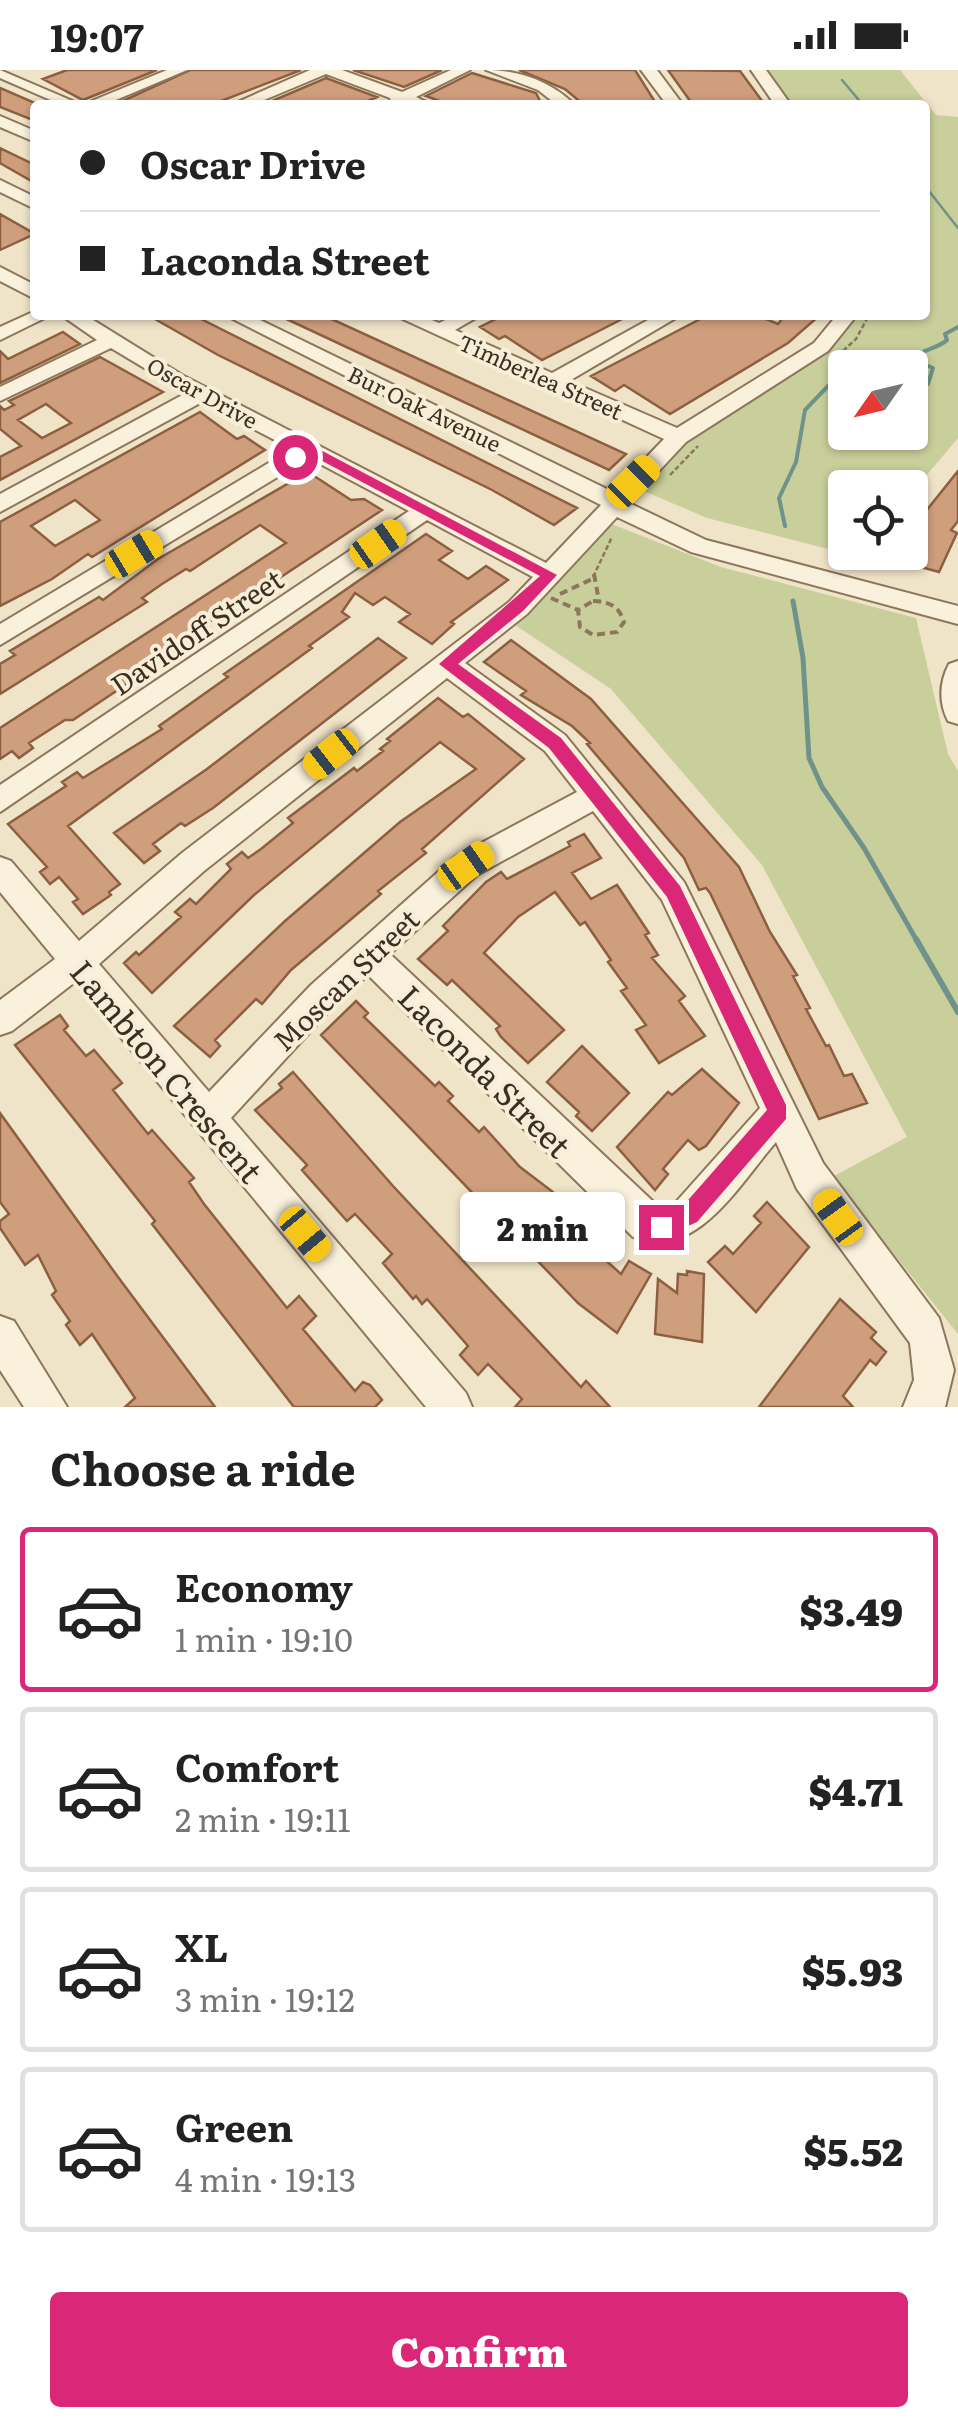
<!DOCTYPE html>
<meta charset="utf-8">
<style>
:root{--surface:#fff;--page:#f6f6f6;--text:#222;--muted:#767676;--line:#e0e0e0;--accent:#db2777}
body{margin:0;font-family:Literata,serif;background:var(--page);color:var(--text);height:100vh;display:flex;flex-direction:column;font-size:38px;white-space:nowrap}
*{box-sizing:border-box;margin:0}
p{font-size:32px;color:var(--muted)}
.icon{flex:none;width:55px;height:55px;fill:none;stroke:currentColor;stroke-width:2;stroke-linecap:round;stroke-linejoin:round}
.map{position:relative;height:1337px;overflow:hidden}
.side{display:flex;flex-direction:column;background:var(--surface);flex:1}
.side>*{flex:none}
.guide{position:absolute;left:30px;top:30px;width:900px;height:220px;border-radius:10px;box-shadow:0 2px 8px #0004;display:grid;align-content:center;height:220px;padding:0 50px;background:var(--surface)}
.needle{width:65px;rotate:236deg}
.tools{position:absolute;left:828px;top:280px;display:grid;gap:20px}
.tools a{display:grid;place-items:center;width:100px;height:100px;border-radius:10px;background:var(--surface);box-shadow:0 2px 8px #0004;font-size:50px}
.end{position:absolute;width:45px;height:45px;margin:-22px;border:12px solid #db2777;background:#fff;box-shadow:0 0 0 5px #fff}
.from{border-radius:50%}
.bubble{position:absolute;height:70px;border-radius:10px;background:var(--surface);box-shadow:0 2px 8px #0004;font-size:32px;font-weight:800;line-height:70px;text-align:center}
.car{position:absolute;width:30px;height:60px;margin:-30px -15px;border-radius:12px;box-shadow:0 0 8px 2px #0007;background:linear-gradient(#f5c518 24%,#345 0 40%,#f5c518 0 76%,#345 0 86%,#f5c518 0)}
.guide b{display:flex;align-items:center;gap:35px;height:95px;font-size:38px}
.guide b+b{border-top:2px solid var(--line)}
.guide i{width:25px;height:25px;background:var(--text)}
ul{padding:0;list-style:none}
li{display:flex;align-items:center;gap:30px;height:165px;margin:0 20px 15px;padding:0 30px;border:5px solid var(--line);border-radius:10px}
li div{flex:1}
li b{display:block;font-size:38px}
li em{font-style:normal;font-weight:800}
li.selected{border-color:var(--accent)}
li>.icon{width:90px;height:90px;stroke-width:1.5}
h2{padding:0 50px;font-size:45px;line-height:120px}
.button{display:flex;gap:20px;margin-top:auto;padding:20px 50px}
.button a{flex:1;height:115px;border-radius:10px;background:var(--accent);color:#fff;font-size:40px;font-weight:800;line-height:115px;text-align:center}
.status{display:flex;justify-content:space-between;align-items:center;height:70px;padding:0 50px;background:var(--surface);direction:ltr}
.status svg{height:28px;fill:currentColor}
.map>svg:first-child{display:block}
.green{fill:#c9cf9b;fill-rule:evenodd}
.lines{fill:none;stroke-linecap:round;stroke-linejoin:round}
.stream-far3{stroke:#6f938a;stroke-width:2.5}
.stream-far2{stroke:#6f938a;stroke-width:4}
.stream-far1{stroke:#6f938a;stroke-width:5}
.stream{stroke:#6f938a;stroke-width:6}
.building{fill:#cf9f7d;stroke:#8d5f41;stroke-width:2.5;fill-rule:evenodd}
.minor-casing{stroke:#8d765c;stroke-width:4}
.path-far1{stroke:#8d765c;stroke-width:2.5;stroke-dasharray:5 2.5;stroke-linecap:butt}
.path{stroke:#8d765c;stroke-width:4;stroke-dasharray:8 5;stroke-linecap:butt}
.minor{fill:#faf1dc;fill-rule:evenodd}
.route{fill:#db2777}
.labels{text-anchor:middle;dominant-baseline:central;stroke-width:8;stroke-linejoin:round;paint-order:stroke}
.far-street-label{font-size:22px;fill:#3d2e20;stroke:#f7eed8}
.street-label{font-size:28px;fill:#3d2e20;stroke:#f7eed8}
.near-street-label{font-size:32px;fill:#3d2e20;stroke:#f7eed8}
</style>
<div class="status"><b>19:07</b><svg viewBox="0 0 49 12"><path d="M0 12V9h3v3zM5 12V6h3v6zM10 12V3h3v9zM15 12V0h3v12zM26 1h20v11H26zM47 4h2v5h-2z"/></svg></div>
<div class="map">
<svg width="958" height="1337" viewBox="0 0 958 1337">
<rect width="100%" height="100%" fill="#f0e4c8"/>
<path class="green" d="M764,0H900L936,45L958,47V368L910,425V418H845V482L875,483V491L707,448L639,419L687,369L830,278L855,245H925V35H793ZM845,298H910V362H845Z
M609,453L721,497L916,548L948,684L958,701V1264L832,1107L907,1067L762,795L611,619L512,553L539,533Z"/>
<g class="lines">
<path class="stream-far3" d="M842,10L863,35
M925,116L958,158"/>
<path class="stream-far2" d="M910,315L928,314L933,298L911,289C923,279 939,278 947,270L945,264L958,257
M785,456L779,428L796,392L805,340L828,316L845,312"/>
<path class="stream-far1" d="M793,531L803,588L809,688L822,717L864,778L917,871"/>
<path class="stream" d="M916,869L958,942"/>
</g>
<path class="building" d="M67,0H157L83,30L43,9Z
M190,0H301L211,35H114Z
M353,0H442L404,17Z
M519,0H635L657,35H584L565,19Z
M668,0L740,1L765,35H693Z
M472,3L536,23L542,35H450L426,26Z
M326,8L377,27L359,35L265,34Z
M0,18L35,33V51L0,37Z
M0,78L35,95V113L0,93Z
M0,144L35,164L0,180Z
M148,245H193L577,438L554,455L492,420L218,285Z
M278,245H323L626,384L609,400Z
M504,245H630L542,290L505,266L499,269L480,257Z
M708,245H756L778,254L785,245H820L788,273L670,344L624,315L615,321L591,306Z
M63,262L80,274L0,313V281L8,289Z
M100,287L163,322L0,410V387L21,376L0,359V336L4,340L14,335L9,331ZM46,334L71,353L42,368L18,350Z
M200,342L237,369L244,366L265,380L92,487L88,484L52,509L0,536V452ZM75,430L100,450L55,476L31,456Z
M958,401V451L951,460L957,463L939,502L910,494V461Z
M308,402L351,430L364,429L382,440L275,511L278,513L266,521L261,518L231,537L172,578L176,581L73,650H65L29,673L33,678L19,688L12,681L0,689V658L286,473L260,455L190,501L186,499L162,514L142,528L147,532L0,624V594L15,585L10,581L99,527L103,530L158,489Z
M426,464L452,481L439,490L468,509L486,496L508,510L451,552L454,554L432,574L399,552L410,544L385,527L373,535L355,523L342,542L349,547L309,576L312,578L68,756L120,814L109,822L111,825L83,844L73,832L78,829L59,807L50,814L40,802L47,797L8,754L66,716L62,712L77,702L83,708L162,659L159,656L228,607L224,604Z
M378,568L406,588L213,738L185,756L181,753L153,774L160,781L144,793L114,763L207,699Z
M511,570L591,629L739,797L770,862L797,905L793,906L810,938L806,939L826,976L829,975L844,1006L852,1004L867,1033L819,1049L710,823L706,818L699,820L684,788L587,674L590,673L572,656L521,625L526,621L484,592Z
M438,628L463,647L468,644L524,689L422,779L426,783L378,821L381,824L291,900L262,934L256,929L215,970L220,976L210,987L174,956L285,851L400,752L476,699L440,672L254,825L152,923L124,893L136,882L139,885L181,847L175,842L190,829L196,834L231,799L227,794L242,782L248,788L261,779L293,753L288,748L354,698L357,701L383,681L380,679L390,671L387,669Z
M584,764L601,788L572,803L591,829L617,815L649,863L645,865L658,885L652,888L685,926L679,931L705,966L659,993L636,960L646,955L621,921L627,918L608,892L611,890L585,852L580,855L555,822L518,847L484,883L564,960L528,993L501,967L496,959L500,956L452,910L447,915L418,889L448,861L443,856L486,812L501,802L507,809L570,776L568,772Z
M356,931L368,943L364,947L435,1016L439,1012L453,1026L448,1031L479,1062L484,1057L520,1097L553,1122L556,1128L549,1136L581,1168L621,1204L629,1191L651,1204L617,1263L578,1233L321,965Z
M60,945L68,956L64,960L86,986L94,980L122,1013L113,1020L148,1064L152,1060L194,1108L189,1112L204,1134L287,1238L299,1226L316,1246L303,1259L355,1321L363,1312L370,1315L382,1330L375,1337H294L152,1154L155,1151L15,975Z
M582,976L629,1023L592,1061L576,1046L579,1042L547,1012Z
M702,999L739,1033L706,1076L699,1080L688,1070L663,1099L668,1104L655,1120L617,1077L668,1022L672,1025Z
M293,1002L393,1116L581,1317L586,1311L610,1337H515L522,1329L488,1294L478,1305L460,1285L468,1276L427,1229L422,1234L416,1226L413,1229L383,1193L392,1184L355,1144L347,1151L302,1100L307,1095L255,1040L282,1018L279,1014Z
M0,1043L118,1207L215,1337H125L135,1328L92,1264L80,1275L66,1255L70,1251L52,1225L56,1221L38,1185L25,1195L0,1158V1151L9,1144L0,1132Z
M767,1132L809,1177L756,1242L708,1192L725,1176L733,1184L761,1153L754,1146Z
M687,1201L704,1204L702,1272L655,1264L658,1209L677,1223L678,1204L687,1205Z
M840,1229L876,1262L871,1268L886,1282L876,1295L870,1290L843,1326L853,1337H759Z"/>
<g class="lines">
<g class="minor-casing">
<path id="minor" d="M0,0L82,35L167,0H187L104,35H62L0,8Z
M310,0H342L402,22L451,0H470L416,27L433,35L391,33L390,28L326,4L252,35H231Z
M486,0C519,0 551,11 575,35H557L538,20Z
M641,0H657L683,35H667Z
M751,0H766L791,35H775Z
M0,46L35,61V72L0,57Z
M0,110L35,127V139L0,122Z
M0,197L35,215V229L0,211Z
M35,241V245H51L0,270V257Z
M61,245H85L182,305L546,493L601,435L225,245H250L613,422L664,369L394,245H420L439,253L456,245H481L455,260L552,303L657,245H681L569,311L677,358L814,273L837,245H857L828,281L686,372L629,433L706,470L958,536V554L691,482L617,447L527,544L465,593L565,665L684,812L823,1093L939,1248L954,1300L945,1337H903L914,1310L910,1273L797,1119L776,1072C740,1113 696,1193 633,1167L368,905L333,937L231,1048L466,1323L472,1337H426L75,912L12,961L0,965V930L55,889L0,822V787L11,791L79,871L182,783L509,532L533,507L427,450L0,742V715L409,441L309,388L0,575V554L292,379L202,332L0,442V424L186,323L111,278L0,331V317L97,270ZM447,608L545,681L577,722L455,787L311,915L209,1022L99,894L204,801ZM593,741L662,830L760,1038L676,1132L661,1139L390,884L477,805Z
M958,591V654L948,651C939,633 939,613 949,594Z
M0,1246L14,1251L67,1337H24L0,1300Z"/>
</g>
<path class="path-far1" d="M832,291L856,269L869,245
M670,405L698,376
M593,507L612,467"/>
<path class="path" d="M594,504L599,531
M560,524L592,509
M551,528L578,540
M593,531C610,532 619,536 624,552L617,562L593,565L580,557L578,540Z"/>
<use href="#minor" class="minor"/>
</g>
<path class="route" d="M304,376H313L557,505L523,541L458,594L561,668L680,816L786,1035V1049L697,1152L661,1168L653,1164L650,1157L653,1149L682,1137L767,1040L667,827L549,678L439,594L540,506L309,384L291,390V384Z"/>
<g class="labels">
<g class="far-street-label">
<text transform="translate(541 306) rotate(24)">Timberlea Street</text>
<text transform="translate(203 322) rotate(29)">Oscar Drive</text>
<text transform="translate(425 338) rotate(26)">Bur Oak Avenue</text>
</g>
<g class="street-label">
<text transform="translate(196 561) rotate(-34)">Davidoff Street</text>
<text transform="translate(345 909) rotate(-44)">Moscan Street</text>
</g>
<g class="near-street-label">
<text transform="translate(168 1000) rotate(50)">Lambton Crescent</text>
<text transform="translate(486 1000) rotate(45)">Laconda Street</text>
</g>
</g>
</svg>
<div class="tools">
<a><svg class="needle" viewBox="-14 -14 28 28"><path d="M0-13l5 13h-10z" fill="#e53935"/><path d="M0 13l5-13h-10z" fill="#767676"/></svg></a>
<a><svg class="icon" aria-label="locate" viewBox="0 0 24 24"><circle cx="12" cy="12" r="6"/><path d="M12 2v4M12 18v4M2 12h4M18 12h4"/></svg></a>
</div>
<i class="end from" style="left:295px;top:387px"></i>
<i class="end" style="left:661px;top:1157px"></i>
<div class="bubble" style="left:460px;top:1122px;width:165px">2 min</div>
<i class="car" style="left:633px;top:412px;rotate:45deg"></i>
<i class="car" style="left:378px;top:474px;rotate:55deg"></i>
<i class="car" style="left:134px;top:484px;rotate:59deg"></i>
<i class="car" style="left:331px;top:684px;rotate:232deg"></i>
<i class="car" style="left:466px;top:796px;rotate:55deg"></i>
<i class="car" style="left:838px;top:1147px;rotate:324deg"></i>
<i class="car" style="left:305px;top:1164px;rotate:140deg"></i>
<div class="guide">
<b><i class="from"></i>Oscar Drive</b>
<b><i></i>Laconda Street</b>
</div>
</div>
<section class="side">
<h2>Choose a ride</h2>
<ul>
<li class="selected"><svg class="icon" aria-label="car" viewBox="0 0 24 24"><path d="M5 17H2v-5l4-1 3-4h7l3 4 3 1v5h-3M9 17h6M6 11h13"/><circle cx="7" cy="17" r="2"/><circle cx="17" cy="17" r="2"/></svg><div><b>Economy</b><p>1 min · 19:10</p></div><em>$3.49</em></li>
<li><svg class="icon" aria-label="car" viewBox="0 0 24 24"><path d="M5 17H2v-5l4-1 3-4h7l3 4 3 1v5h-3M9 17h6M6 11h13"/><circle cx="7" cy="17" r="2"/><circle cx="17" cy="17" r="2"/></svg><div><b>Comfort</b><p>2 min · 19:11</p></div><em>$4.71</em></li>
<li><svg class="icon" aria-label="car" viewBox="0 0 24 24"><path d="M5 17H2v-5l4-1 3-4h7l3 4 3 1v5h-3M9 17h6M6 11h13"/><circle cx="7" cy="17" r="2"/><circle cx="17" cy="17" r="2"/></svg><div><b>XL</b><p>3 min · 19:12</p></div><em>$5.93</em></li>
<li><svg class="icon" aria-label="car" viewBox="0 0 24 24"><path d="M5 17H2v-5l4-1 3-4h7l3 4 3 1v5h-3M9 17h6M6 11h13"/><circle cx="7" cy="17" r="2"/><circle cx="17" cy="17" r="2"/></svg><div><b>Green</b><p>4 min · 19:13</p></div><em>$5.52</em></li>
</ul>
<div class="button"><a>Confirm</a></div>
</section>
